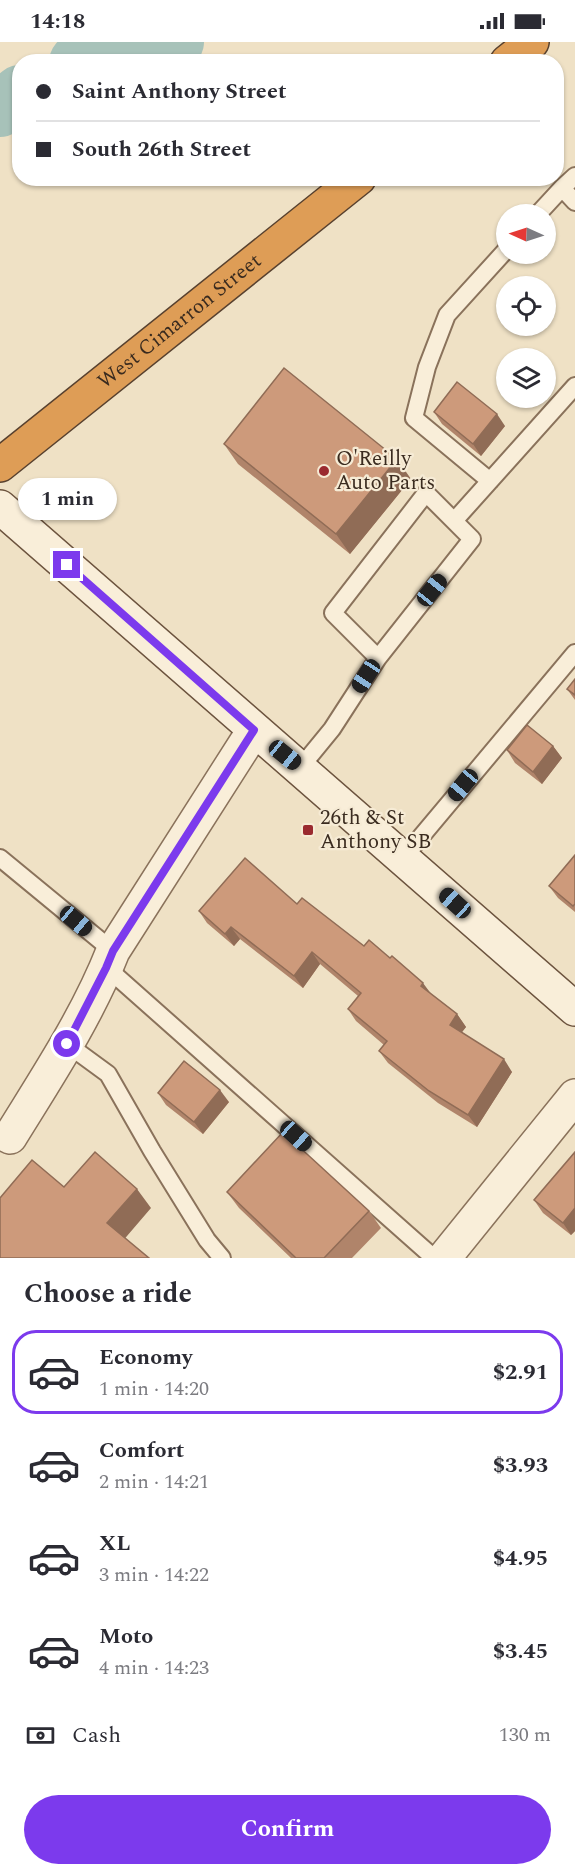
<!DOCTYPE html>
<meta charset="utf-8">
<style>
:root{--surface:#fff;--page:#f2f2f3;--text:#2b2b33;--muted:#7c7c81;--line:#e1e1e2;--accent:#7c3aed}
body{margin:0;font-family:Spectral,serif;background:var(--page);color:var(--text);height:100vh;display:flex;flex-direction:column;font-size:22px;white-space:nowrap}
*{box-sizing:border-box;margin:0}
p{font-size:20px;color:var(--muted)}
.icon{flex:none;width:33px;height:33px;fill:none;stroke:currentColor;stroke-width:2;stroke-linecap:round;stroke-linejoin:round}
.map{position:relative;height:1216px;overflow:hidden}
.sheet{display:flex;flex-direction:column;background:var(--surface);flex:1}
.sheet>*{flex:none}
.hud{position:absolute;left:12px;top:12px;width:552px;height:132px;border-radius:24px;box-shadow:0 2px 4px #0004;display:grid;align-content:center;height:132px;padding:0 24px;background:var(--surface)}
.needle{width:39px;rotate:273deg}
.tools{position:absolute;left:496px;top:162px;display:grid;gap:12px}
.tools a{display:grid;place-items:center;width:60px;height:60px;border-radius:50%;background:var(--surface);box-shadow:0 2px 4px #0004;font-size:30px}
.end{position:absolute;width:27px;height:27px;margin:-14px;border:8px solid #7c3aed;background:#fff;box-shadow:0 0 0 3px #fff}
.from{border-radius:50%}
.bubble{position:absolute;height:42px;border-radius:21px;background:var(--surface);box-shadow:0 2px 4px #0004;font-size:20px;font-weight:700;line-height:42px;text-align:center}
.car{position:absolute;width:18px;height:36px;margin:-18px -9px;border-radius:8px;box-shadow:0 0 4px 2px #0007;background:linear-gradient(#222 24%,#8ab4d8 0 40%,#222 0 76%,#8ab4d8 0 86%,#222 0)}
.hud b{display:flex;align-items:center;gap:21px;height:57px;font-size:22px}
.hud b+b{border-top:2px solid var(--line)}
.hud i{width:15px;height:15px;background:var(--text)}
ul{padding:0;list-style:none}
li{display:flex;align-items:center;gap:18px;height:84px;margin:0 12px 9px;padding:0 12px;border:3px solid transparent;border-radius:24px}
li div{flex:1}
li b{display:block;font-size:22px}
li em{font-style:normal;font-weight:700}
li.on{border-color:var(--accent)}
li>.icon{width:54px;height:54px;stroke-width:1.5}
h2{padding:0 24px;font-size:27px;line-height:72px}
.pay{display:flex;align-items:center;gap:15px;height:66px;padding:0 24px;font-size:22px}
.pay p{margin-inline-start:auto}
.action{display:flex;gap:12px;margin-top:auto;padding:12px 24px}
.action a{flex:1;height:69px;border-radius:36px;background:var(--accent);color:#fff;font-size:24px;font-weight:700;line-height:69px;text-align:center}
.status{display:flex;justify-content:space-between;align-items:center;height:42px;padding:0 30px;background:var(--surface);direction:ltr}
.status svg{height:16px;fill:currentColor}
.map>svg:first-child{display:block}
.lines{fill:none;stroke-linecap:round;stroke-linejoin:round}
.river{stroke:#a7c2b9;stroke-width:56}
.lane-casing{stroke:#8a725b;stroke-width:20}
.street-casing{stroke:#8a725b;stroke-width:36}
.secondary-casing{stroke:#6c533e;stroke-width:36}
.highway-casing{stroke:#58412f;stroke-width:36}
.lane{stroke:#f9eed9;stroke-width:16}
.street{stroke:#f9eed9;stroke-width:33}
.secondary{stroke:#f9eed9;stroke-width:33}
.highway{stroke:#de9d56;stroke-width:33}
.wall{fill:#b0846a}
.shaded-wall{fill:#906c56}
.building{fill:#cd9a7b;stroke:#906c56;stroke-width:1.5}
.route{stroke:#7c3aed;stroke-width:8}
.poi-dot{fill:#9a2a2f;stroke:#f6ebd5;stroke-width:2}
.labels{text-anchor:middle;dominant-baseline:central;stroke-width:4.5;stroke-linejoin:round;paint-order:stroke}
.street-label{font-size:21px;fill:#3a2b1f;stroke:#f6ebd5}
.poi-label{font-size:21px;fill:#3a2b1f;stroke:#f6ebd5;text-anchor:start}
</style>
<div class="status"><b>14:18</b><svg viewBox="0 0 49 12"><path d="M0 12V9h3v3zM5 12V6h3v6zM10 12V3h3v9zM15 12V0h3v12zM26 1h20v11H26zM47 4h2v5h-2z"/></svg></div>
<div class="map">
<svg width="575" height="1216" viewBox="0 0 575 1216">
<rect width="100%" height="100%" fill="#efe1c5"/>
<g class="lines">
<path class="river" d="M77,20L89,14L176,0
M0,67L20,51"/>
<g class="lane-casing">
<path id="lane" d="M575,134L562,146L575,160
M538,172L562,146
M490,439L414,376L427,325L447,273L507,207
M454,479L575,344
M300,726L332,687L378,616L472,497L426,451L333,571L378,616
M404,815L575,611
M0,816L113,909
M106,925L434,1216
M67,1002L108,1032L152,1109L207,1198L222,1216"/>
</g>
<g class="street-casing">
<path id="street" d="M10,1095C47,1035 87,975 113,909L254,688
M444,1216L575,1054"/>
</g>
<g class="secondary-casing">
<path id="secondary" d="M0,465L575,967"/>
</g>
<g class="highway-casing">
<g id="highway">
<path d="M507,20L532,0"/>
<path id="s1" d="M0,423L359,136"/>
</g>
</g>
<use href="#lane" class="lane"/>
<use href="#street" class="street"/>
<use href="#secondary" class="secondary"/>
<use href="#highway" class="highway"/>
</g>
<path class="wall" d="M434,370L505,384L481,414L442,382Z
M224,402L411,437L350,512L238,422Z
M575,637V658L567,647Z
M553,704L562,716L542,742L515,721L507,708Z
M575,813V870L558,856L549,844Z
M297,862L364,904L431,952L457,972L466,985L462,990L512,1030L477,1085L438,1061L388,1021L379,1009L384,1003L356,979L348,967L358,954L320,922L303,946L240,897L234,904L207,881L199,869Z
M158,1051L229,1060L203,1092L166,1063Z
M575,1110V1189L571,1193L543,1171L534,1158Z
M227,1150L369,1169L381,1186L352,1216H291L239,1166Z"/>
<path class="shaded-wall" d="M497,372L505,384L481,414L473,402Z
M397,417L411,437L350,512L336,492Z
M553,704L562,716L542,742L533,730Z
M231,885L240,897L234,904L225,892Z
M312,910L320,922L303,946L294,934Z
M423,941L432,953L421,944Z
M457,972L466,985L458,995L450,983Z
M504,1017L512,1030L477,1085L468,1073Z
M220,1048L229,1060L203,1092L194,1080Z
M137,1147L151,1166L121,1201L107,1181Z
M575,1166V1189L571,1193L563,1181Z"/>
<path class="building" d="M284,326L397,417L336,492L224,402Z
M457,340L497,372L473,402L434,370Z
M575,637V653L567,647Z
M527,683L553,704L533,730L507,708Z
M575,813V862L573,864L549,844Z
M245,816L297,862L302,856L364,904L369,898L390,916L392,914L423,941L421,944L457,972L450,983L504,1017L468,1073L429,1049L379,1009L387,999L348,967L361,951L312,910L294,934L231,885L225,892L199,869Z
M184,1019L220,1048L194,1080L158,1051Z
M283,1090L369,1169L324,1216H296L227,1150Z
M95,1110L137,1147L107,1181L149,1216H0V1156L32,1118L64,1145Z
M575,1110V1166L563,1181L534,1158Z"/>
<g class="lines">
<path class="route" d="M67,1002L106,926L113,909L254,688L67,523"/>
</g>
<g class="poi-dot">
<circle cx="324" cy="429" r="6"/>
<rect x="302" y="782" width="12" height="12" rx="3"/>
</g>
<g class="labels">
<g class="street-label">
<text stroke="none"><textPath href="#s1" startOffset="230">West Cimarron Street</textPath></text>
</g>
<g class="poi-label">
<text x="336" y="417">O'Reilly<tspan x="336" dy="24">Auto Parts</tspan></text>
<text x="320" y="776">26th &amp; St<tspan x="320" dy="24">Anthony SB</tspan></text>
</g>
</g>
</svg>
<div class="tools">
<a><svg class="needle" viewBox="-14 -14 28 28"><path d="M0-13l5 13h-10z" fill="#e53935"/><path d="M0 13l5-13h-10z" fill="#7c7c81"/></svg></a>
<a><svg class="icon" aria-label="locate" viewBox="0 0 24 24"><circle cx="12" cy="12" r="6"/><path d="M12 2v4M12 18v4M2 12h4M18 12h4"/></svg></a>
<a><svg class="icon" aria-label="layers" viewBox="0 0 24 24"><path d="M12 4l9 5-9 5-9-5zM3 14l9 5 9-5"/></svg></a>
</div>
<i class="end from" style="left:67px;top:1002px"></i>
<i class="end" style="left:67px;top:523px"></i>
<div class="bubble" style="left:18px;top:436px;width:99px">1 min</div>
<i class="car" style="left:432px;top:548px;rotate:39deg"></i>
<i class="car" style="left:366px;top:634px;rotate:213deg"></i>
<i class="car" style="left:285px;top:713px;rotate:129deg"></i>
<i class="car" style="left:463px;top:743px;rotate:220deg"></i>
<i class="car" style="left:455px;top:861px;rotate:312deg"></i>
<i class="car" style="left:76px;top:879px;rotate:130deg"></i>
<i class="car" style="left:296px;top:1094px;rotate:132deg"></i>
<div class="hud">
<b><i class="from"></i>Saint Anthony Street</b>
<b><i></i>South 26th Street</b>
</div>
</div>
<section class="sheet">
<h2>Choose a ride</h2>
<ul>
<li class="on"><svg class="icon" aria-label="car" viewBox="0 0 24 24"><path d="M5 17H2v-5l4-1 3-4h7l3 4 3 1v5h-3M9 17h6M6 11h13"/><circle cx="7" cy="17" r="2"/><circle cx="17" cy="17" r="2"/></svg><div><b>Economy</b><p>1 min · 14:20</p></div><em>$2.91</em></li>
<li><svg class="icon" aria-label="car" viewBox="0 0 24 24"><path d="M5 17H2v-5l4-1 3-4h7l3 4 3 1v5h-3M9 17h6M6 11h13"/><circle cx="7" cy="17" r="2"/><circle cx="17" cy="17" r="2"/></svg><div><b>Comfort</b><p>2 min · 14:21</p></div><em>$3.93</em></li>
<li><svg class="icon" aria-label="car" viewBox="0 0 24 24"><path d="M5 17H2v-5l4-1 3-4h7l3 4 3 1v5h-3M9 17h6M6 11h13"/><circle cx="7" cy="17" r="2"/><circle cx="17" cy="17" r="2"/></svg><div><b>XL</b><p>3 min · 14:22</p></div><em>$4.95</em></li>
<li><svg class="icon" aria-label="car" viewBox="0 0 24 24"><path d="M5 17H2v-5l4-1 3-4h7l3 4 3 1v5h-3M9 17h6M6 11h13"/><circle cx="7" cy="17" r="2"/><circle cx="17" cy="17" r="2"/></svg><div><b>Moto</b><p>4 min · 14:23</p></div><em>$3.45</em></li>
</ul>
<div class="pay"><svg class="icon" aria-label="cash" viewBox="0 0 24 24"><path d="M3 7h18v10H3z"/><circle cx="12" cy="12" r="2"/></svg>Cash<p>130 m</p></div>
<div class="action"><a>Confirm</a></div>
</section>
